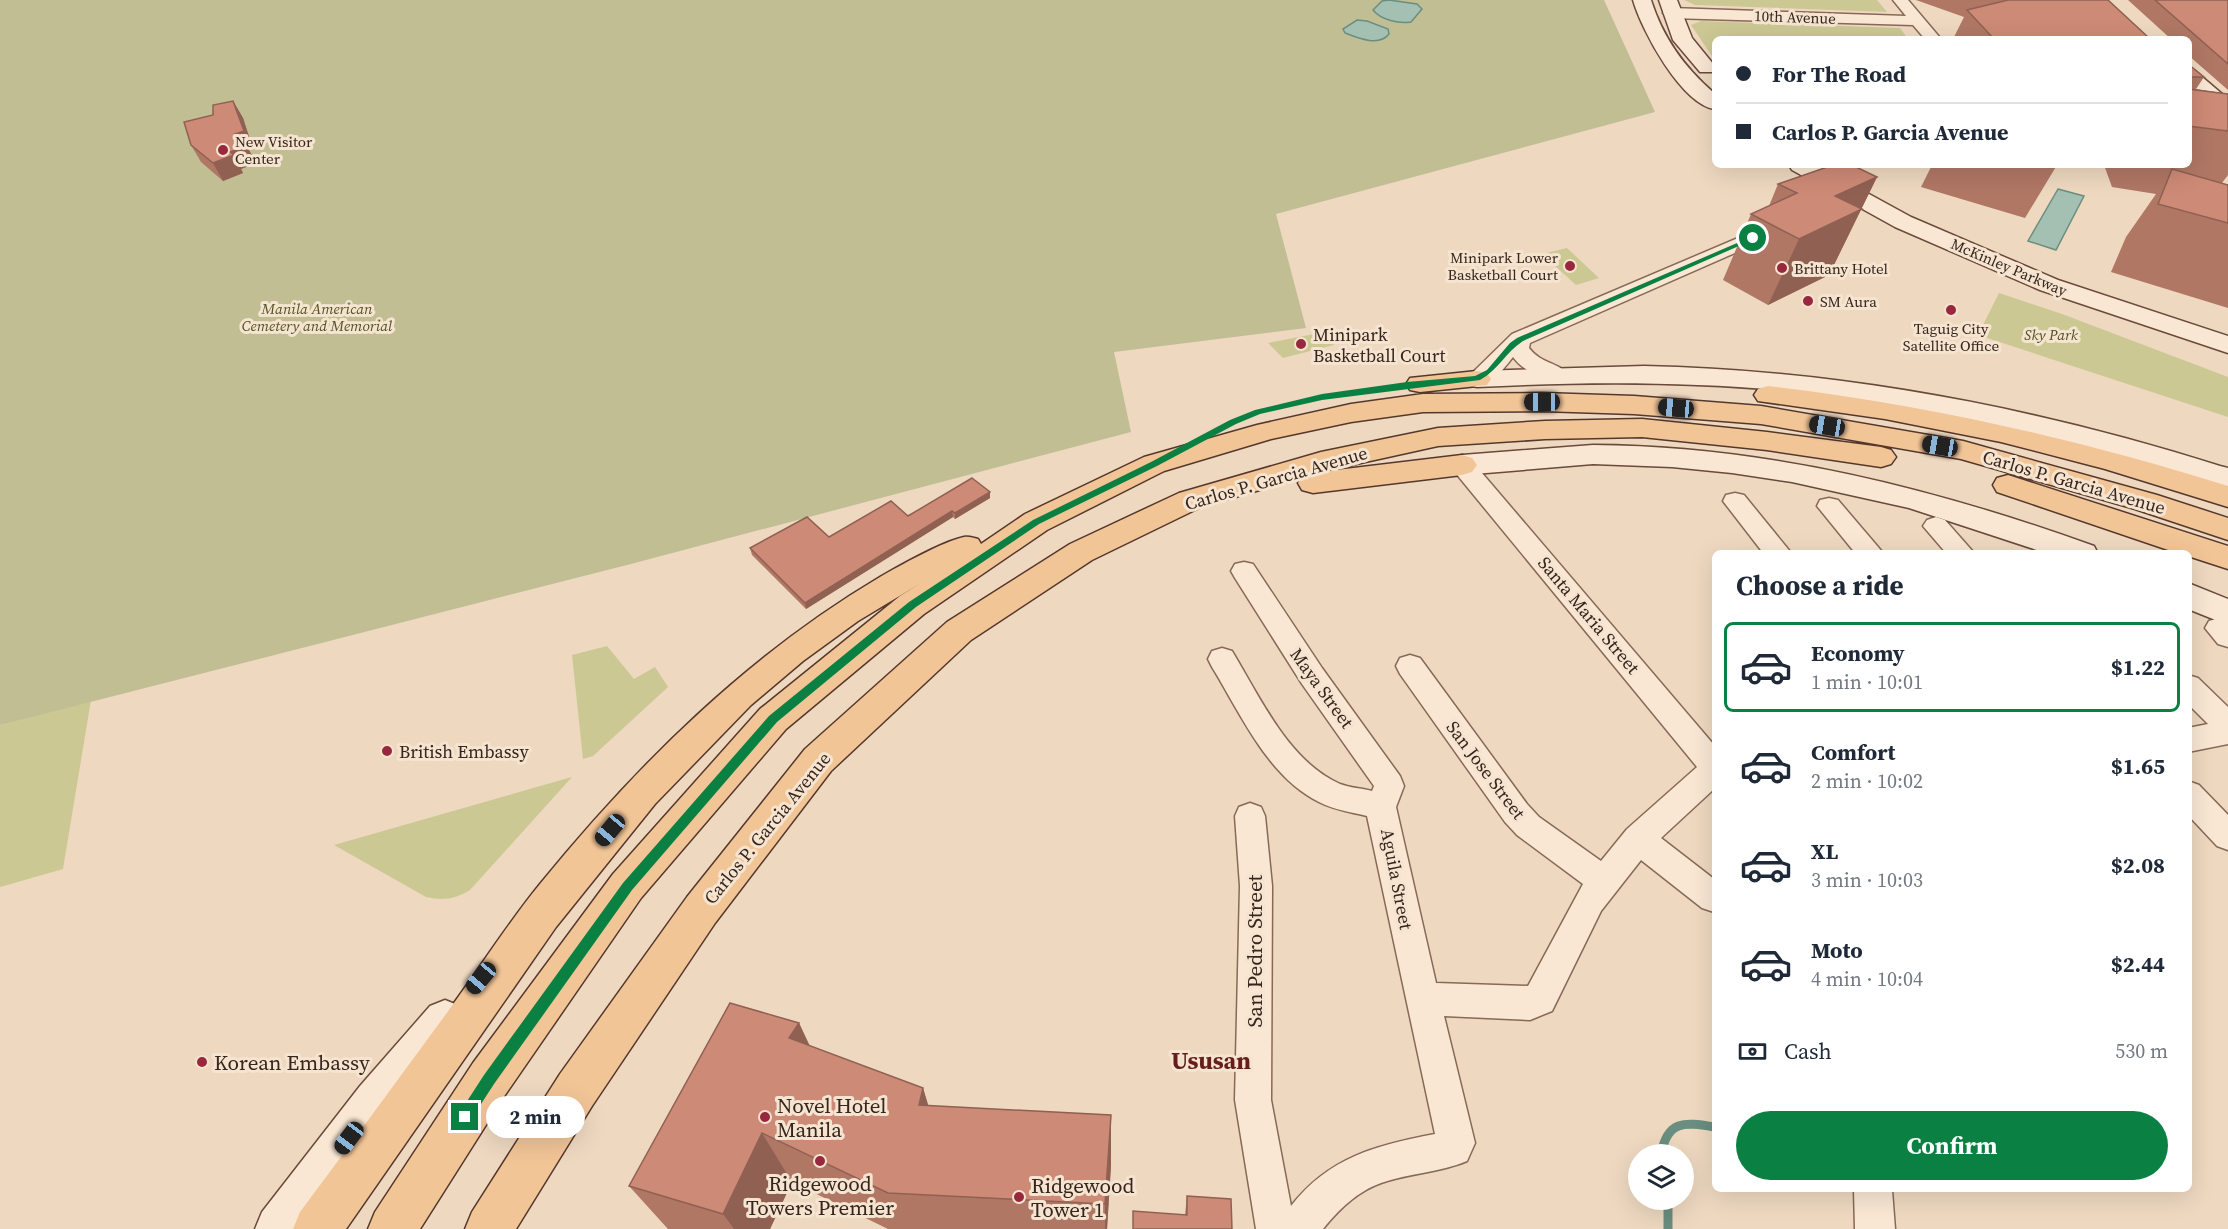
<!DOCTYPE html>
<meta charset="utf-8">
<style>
:root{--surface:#fff;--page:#f2f2f3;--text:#1f2937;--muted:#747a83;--line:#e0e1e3;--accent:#0b8043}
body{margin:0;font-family:"Source Serif 4",serif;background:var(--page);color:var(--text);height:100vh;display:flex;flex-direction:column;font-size:22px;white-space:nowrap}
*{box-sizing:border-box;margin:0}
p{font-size:20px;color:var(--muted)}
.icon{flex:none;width:33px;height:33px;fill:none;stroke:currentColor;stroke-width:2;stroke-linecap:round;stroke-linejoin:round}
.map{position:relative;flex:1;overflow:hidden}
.sheet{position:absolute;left:1712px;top:550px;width:480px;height:642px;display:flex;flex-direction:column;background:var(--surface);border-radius:9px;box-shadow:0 6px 24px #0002}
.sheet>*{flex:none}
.top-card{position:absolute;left:1712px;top:36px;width:480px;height:132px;border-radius:9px;box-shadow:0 6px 24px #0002;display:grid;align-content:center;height:132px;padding:0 24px;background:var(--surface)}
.controls{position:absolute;left:1628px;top:1144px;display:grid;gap:12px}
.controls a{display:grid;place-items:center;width:66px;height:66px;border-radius:50%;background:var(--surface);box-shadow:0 6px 24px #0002;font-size:30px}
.end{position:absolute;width:27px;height:27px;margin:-14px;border:8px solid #0b8043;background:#fff;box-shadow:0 0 0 3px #fff}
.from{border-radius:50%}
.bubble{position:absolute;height:42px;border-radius:21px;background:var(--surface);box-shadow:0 6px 24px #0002;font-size:20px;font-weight:700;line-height:42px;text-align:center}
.car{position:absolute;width:18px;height:36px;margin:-18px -9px;border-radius:8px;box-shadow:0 0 4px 2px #0007;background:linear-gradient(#222 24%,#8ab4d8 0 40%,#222 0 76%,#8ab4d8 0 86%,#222 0)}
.top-card b{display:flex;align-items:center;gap:21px;height:57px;font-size:22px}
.top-card b+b{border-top:2px solid var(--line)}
.top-card i{width:15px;height:15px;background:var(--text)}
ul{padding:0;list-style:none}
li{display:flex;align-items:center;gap:18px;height:90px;margin:0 12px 9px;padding:0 12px;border:3px solid transparent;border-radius:9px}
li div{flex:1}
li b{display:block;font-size:22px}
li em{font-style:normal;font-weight:700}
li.selected{border-color:var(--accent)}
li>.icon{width:54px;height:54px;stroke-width:1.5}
h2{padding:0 24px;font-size:27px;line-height:72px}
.pay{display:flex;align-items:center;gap:15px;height:66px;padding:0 24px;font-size:22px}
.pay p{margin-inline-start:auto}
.primary-button{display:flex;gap:12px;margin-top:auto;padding:12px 24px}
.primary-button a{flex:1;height:69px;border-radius:36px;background:var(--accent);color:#fff;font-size:24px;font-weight:700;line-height:69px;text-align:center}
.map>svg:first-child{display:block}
.green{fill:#ccc894}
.cemetery{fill:#c1be94}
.water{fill:#a3c0b2;stroke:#6a8e7f;stroke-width:1.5}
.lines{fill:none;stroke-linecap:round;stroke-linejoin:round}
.stream{stroke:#6a8e7f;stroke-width:9}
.street-casing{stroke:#876958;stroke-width:3}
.secondary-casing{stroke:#694a3b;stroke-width:3}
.primary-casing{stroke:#55382d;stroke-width:3}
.street{fill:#f9e7d4;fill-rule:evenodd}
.secondary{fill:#f9e7d4;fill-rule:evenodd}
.primary{fill:#f2c597;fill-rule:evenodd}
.wall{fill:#b07765}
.shaded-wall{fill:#906153}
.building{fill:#cd8a76;stroke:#906153;stroke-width:1.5}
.route{fill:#0b8043}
.poi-dot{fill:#97283d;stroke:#f5e4d0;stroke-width:2}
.labels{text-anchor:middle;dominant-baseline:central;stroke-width:6;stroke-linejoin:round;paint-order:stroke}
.far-street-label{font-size:15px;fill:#37251d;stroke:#f5e4d0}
.far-poi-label{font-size:15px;fill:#37251d;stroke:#f5e4d0;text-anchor:start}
.far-park-label{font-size:15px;font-style:italic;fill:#505323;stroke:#f5e4d0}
.poi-label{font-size:18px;fill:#37251d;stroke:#f5e4d0;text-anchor:start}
.street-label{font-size:18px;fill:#37251d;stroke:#f5e4d0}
.near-street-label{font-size:21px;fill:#37251d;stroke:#f5e4d0}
.near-poi-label{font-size:21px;fill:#37251d;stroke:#f5e4d0;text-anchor:start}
.near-neighbourhood-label{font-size:24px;font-weight:bold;fill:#641e1c;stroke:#f5e4d0}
</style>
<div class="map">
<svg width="2228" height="1229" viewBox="0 0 2228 1229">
<rect width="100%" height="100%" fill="#eed8c0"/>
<path class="green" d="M1684,0H1877L1887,12L1695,5Z
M1701,21L1900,28L1908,39H1714V59L1691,25Z
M1567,248L1599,278L1576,285L1542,254Z
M1999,293L2062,314L2228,377V417L1978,335Z
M1325,332L1334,345L1283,358L1268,343Z
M607,646L634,679L655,667L668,687L593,756L583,759L572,655Z
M91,700L63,869L0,887V725Z
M572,777L470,890C455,899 444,901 426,897L334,845Z"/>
<path class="cemetery" d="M0,0H1604L1655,112L1276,214L1306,328L1114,352L1131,432L627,565L0,725Z"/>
<path class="water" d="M1389,0L1417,4L1422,9L1411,22C1399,24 1381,20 1373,10L1382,1Z
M1357,20L1367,21L1388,29L1389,34C1379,47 1358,38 1345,33L1343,29Z
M2058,189L2084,196L2056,250L2028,241Z"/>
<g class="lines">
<path class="stream" d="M1661,1155C1667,1120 1684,1122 1714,1127
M1668,1200V1229"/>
<g class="street-casing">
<path id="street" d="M1893,0H1908L1941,39H1925L1913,25L1671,18L1663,13L1671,8L1906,16Z
M1771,224L1778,226L1781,230L1778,234L1530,343L1529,348C1541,364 1559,362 1568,375L1565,380C1548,384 1523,371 1513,357C1502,371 1489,389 1469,384L1466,379L1512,334Z
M1462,457L1470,459L1714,745V789L1661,838L1714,879V912L1702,908L1641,860L1601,911L1552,1011L1530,1020L1444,1016L1475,1143L1467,1161C1439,1173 1409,1173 1381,1183C1358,1191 1338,1210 1323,1229H1256L1235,1100L1240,886L1235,816L1239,807L1250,803L1261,807L1265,816L1272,886L1271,1100L1291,1206C1329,1157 1377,1145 1435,1134L1367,816C1351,812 1334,810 1319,802C1267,776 1241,714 1212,667L1208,659L1212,651L1222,648L1232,651C1260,697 1288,761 1340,784C1350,788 1362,788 1372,791L1374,786L1302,684L1235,578L1231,571L1235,564L1244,562L1253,564L1322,668L1400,776L1404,786L1396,807L1436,983L1528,986L1583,884L1517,835L1505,822L1400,674L1396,666L1400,658L1410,655L1420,658L1527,804L1539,817L1601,861L1627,829L1697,767L1454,471L1450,465L1454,459Z
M1735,493L1744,495L1792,554H1764L1723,501L1726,495Z
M1829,498L1838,500L1884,554H1856L1817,506L1820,500Z
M1936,517L1945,520L1975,554H1947L1923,526L1927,520Z
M2219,618L2228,621V647L2218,644L2205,628L2209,621Z
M2188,675L2198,678L2228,707V744L2188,752V728L2208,724L2188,704Z
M2188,781L2199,785L2228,815V850L2217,846L2188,815Z
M1854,1190H1892L1895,1229H1855Z"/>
</g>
<g class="secondary-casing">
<path id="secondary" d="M1633,0H1651C1663,38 1684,67 1714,93V109C1681,103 1642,31 1633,0Z
M1659,0H1677L1692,38L1714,65V72H1700L1673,40Z
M2188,69L2195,71L2228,99V116L2221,114L2188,86Z
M1789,165H1816L1911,217L2058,280L2228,336V353L2040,290L1895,227L1792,170Z
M1644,366C1838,370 2034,407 2220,466L2228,468V489C2205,482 2182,474 2159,467C2054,438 1947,412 1840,397C1719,381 1598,381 1477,387L1467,385L1463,379L1467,373L1477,371Z
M1593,445C1766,446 1933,488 2094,546L2098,554H2049L1909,508L1792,482L1732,473L1672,467L1593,464L1462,475L1452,472L1447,465L1452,458L1462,455Z
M2188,583L2228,599V625L2188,609Z
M445,1000L460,1006L466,1021L460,1036L392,1118L309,1229H255L262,1212L360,1086L430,1006Z"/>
</g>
<g class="primary-casing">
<path id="primary" d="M1477,371L1487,373L1491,379L1487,385L1420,392L1410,390L1406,384L1410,378Z
M1768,386C1925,404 2077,439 2228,486V507L2105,469L2001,442L1885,419L1758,401L1754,395L1758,389Z
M1542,393L1634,396L1761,406L1963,441L2157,495L2228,518V540L2135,509L1961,459L1761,424L1634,414L1542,411L1423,412L1351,422L1271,439L1164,471L1047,530L924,614L786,729L641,898L505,1095L420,1229H368L375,1212L473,1063L613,874L760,709L900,596L921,583L858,621L803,661L751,705L655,804L556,927L346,1229H293L300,1212C352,1142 403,1073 454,1003C483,963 509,922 540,884C638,764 747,656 880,577C899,566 944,541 964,537C969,536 973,538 978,539L981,544L1025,514L1144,457L1257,425L1351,404L1423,394Z
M1642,419L1767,432L1881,447L1891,450L1896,457L1891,464L1881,467L1767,450L1642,437L1545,439L1438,446L1320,472L1462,455L1472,458L1477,465L1472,472L1462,475L1313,493L1302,490L1298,483L1301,478L1201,507L1092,560L971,640L831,771L715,923L592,1106L516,1229H465L472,1212L560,1074L687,897L805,749L947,622L1070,544L1179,493L1321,452L1438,428L1545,421Z
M2008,475L2228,546V569L2188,556V554H2180L1997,492L1993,485L1997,478Z"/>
</g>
<use href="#street" class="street"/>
<use href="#secondary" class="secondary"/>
<use href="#primary" class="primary"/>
</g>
<path class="wall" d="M1916,0H2108L2148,37L2160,39H1953L1964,17Z
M2128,0H2228V90L2188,55V39H2171Z
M2188,64L2204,77L2196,89L2228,94V175L2222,183L2228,185V308L2111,272L2126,237L2156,194L2112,187L2104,165H2188Z
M233,101L243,118L253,149L249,150L256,163L241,169L243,173L223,181L201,162L191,145L213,115Z
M1932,165H2057L2025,218L1921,187Z
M1877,177L1829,275L1768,305L1723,280L1751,214L1769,206L1778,184Z
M990,492V498L955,519L953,517L806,609L752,555L750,548L829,537Z
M799,1023L810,1046L923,1088L928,1106L1111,1115V1165L1107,1229H888L792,1182L770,1229H668L629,1186Z
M1187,1196L1232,1229L1185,1215Z"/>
<path class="shaded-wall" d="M233,101L243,118L253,149L249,150L256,163L241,169L243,173L223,181L213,163L230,152L235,134Z
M1877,177L1829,275L1768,305L1799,239L1835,196Z
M990,492V498L955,519V513Z
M952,511L953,517L806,609L805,603Z
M799,1023L824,1078L789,1038Z
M923,1088L939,1140L919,1105Z
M1111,1115V1165L1107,1229H1105V1204Z
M762,1133L792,1182L770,1229H734L723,1214Z"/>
<path class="building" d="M2008,0H2108L2148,37H2158L2160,39H1994L1967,10Z
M2155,0H2228V64Z
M2188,64L2204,77H2188Z
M2188,89L2228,94V131L2188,126Z
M233,101L244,131L235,134L247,146L230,152L234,155L213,163L191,145L184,122L213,115V105Z
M1833,165H1852L1877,177L1835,196L1862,209L1799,239L1751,214L1797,193L1778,184Z
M2172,169L2228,185V223L2158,204Z
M972,478L990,492L955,513L952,511L805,603L750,548L807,517L829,537L891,501L908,516Z
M730,1003L799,1023L789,1038L923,1088L919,1105L1111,1115L1105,1204L888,1193L762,1133L723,1214L629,1186Z
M1187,1196L1231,1199L1232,1229H1133V1211L1187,1215Z"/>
<path class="route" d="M1751,237L1757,238L1523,341C1506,352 1498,370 1480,380L1322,400L1260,414L1236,424L1157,466L1039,524L916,607L777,722L632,890L494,1084L470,1121L465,1123L460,1121L458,1117L460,1112L484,1075L623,883L769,716L909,602L1033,520L1151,462L1230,420L1255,410L1322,394L1407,382L1475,376L1487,370L1510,343L1517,338Z"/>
<g class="poi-dot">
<circle cx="223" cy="150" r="6"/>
<circle cx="1570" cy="266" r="6"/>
<circle cx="1782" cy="268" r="6"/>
<circle cx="1808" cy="301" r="6"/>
<circle cx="1951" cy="310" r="6"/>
<circle cx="1301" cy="344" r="6"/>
<circle cx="387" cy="751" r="6"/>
<circle cx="202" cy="1062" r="6"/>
<circle cx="765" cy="1117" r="6"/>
<circle cx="820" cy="1161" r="6"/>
<circle cx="1019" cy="1197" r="6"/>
</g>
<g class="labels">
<g class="far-street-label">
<text transform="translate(1795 17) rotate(2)">10th Avenue</text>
<text transform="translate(2009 267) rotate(23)">McKinley Parkway</text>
</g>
<g class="far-poi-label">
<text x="235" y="141">New Visitor<tspan x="235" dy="17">Center</tspan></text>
<text x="1558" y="257" text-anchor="end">Minipark Lower<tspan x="1558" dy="17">Basketball Court</tspan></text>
<text x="1794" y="268">Brittany Hotel</text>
<text x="1820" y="301">SM Aura</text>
<text x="1951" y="328" text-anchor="middle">Taguig City<tspan x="1951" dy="17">Satellite Office</tspan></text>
</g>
<g class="far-park-label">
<text x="317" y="308">Manila American<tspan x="317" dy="17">Cemetery and Memorial</tspan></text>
<text x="2051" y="334">Sky Park</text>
</g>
<g class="poi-label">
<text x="1313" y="334">Minipark<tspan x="1313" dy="21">Basketball Court</tspan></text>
<text x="399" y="751">British Embassy</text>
</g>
<g class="street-label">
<text transform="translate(1276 478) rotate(-16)">Carlos P. Garcia Avenue</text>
<text transform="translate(2074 482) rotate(16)">Carlos P. Garcia Avenue</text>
<text transform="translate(1589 615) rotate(50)">Santa Maria Street</text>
<text transform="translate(1322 688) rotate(54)">Maya Street</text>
<text transform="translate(1486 770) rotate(53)">San Jose Street</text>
<text transform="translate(767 828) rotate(-51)">Carlos P. Garcia Avenue</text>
<text transform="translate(1397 879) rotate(79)">Aguila Street</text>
</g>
<g class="near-street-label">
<text transform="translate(1254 951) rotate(-90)">San Pedro Street</text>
</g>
<g class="near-poi-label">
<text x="214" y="1062">Korean Embassy</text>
<text x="777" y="1105">Novel Hotel<tspan x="777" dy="24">Manila</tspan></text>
<text x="820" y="1183" text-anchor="middle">Ridgewood<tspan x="820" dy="24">Towers Premier</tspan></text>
<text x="1031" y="1185">Ridgewood<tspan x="1031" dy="24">Tower 1</tspan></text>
</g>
<g class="near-neighbourhood-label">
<text x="1211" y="1060">Ususan</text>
</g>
</g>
</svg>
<div class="controls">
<a><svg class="icon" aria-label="layers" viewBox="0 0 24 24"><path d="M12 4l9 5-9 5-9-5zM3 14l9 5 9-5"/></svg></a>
</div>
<i class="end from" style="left:1753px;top:238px"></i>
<i class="end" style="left:465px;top:1117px"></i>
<div class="bubble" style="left:486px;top:1096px;width:99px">2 min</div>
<i class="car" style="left:1542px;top:402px;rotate:270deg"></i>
<i class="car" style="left:1676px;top:408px;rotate:275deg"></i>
<i class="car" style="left:1827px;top:426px;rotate:279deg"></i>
<i class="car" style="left:1940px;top:446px;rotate:280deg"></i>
<i class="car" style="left:610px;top:830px;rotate:220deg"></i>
<i class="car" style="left:481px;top:978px;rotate:220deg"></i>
<i class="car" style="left:349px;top:1138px;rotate:217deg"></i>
<div class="top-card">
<b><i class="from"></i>For The Road</b>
<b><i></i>Carlos P. Garcia Avenue</b>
</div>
<section class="sheet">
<h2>Choose a ride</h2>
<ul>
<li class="selected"><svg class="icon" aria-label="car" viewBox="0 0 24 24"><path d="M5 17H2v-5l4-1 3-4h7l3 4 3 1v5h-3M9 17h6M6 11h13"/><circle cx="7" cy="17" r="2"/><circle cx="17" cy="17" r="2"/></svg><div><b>Economy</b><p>1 min · 10:01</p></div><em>$1.22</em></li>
<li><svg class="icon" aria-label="car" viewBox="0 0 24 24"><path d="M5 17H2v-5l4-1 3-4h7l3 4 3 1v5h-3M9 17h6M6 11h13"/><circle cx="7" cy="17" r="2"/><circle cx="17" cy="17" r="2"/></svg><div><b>Comfort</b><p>2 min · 10:02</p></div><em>$1.65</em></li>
<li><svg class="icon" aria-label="car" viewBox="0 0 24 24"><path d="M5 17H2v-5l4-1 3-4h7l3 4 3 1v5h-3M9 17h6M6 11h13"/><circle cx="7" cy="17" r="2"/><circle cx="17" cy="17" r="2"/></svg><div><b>XL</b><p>3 min · 10:03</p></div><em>$2.08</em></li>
<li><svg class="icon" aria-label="car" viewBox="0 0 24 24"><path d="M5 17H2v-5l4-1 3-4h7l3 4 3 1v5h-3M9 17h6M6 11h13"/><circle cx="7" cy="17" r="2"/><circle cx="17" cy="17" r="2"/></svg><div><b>Moto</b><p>4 min · 10:04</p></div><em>$2.44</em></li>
</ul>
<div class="pay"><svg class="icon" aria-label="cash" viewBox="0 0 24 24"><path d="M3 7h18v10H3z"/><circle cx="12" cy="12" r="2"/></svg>Cash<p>530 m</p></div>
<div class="primary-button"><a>Confirm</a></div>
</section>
</div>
